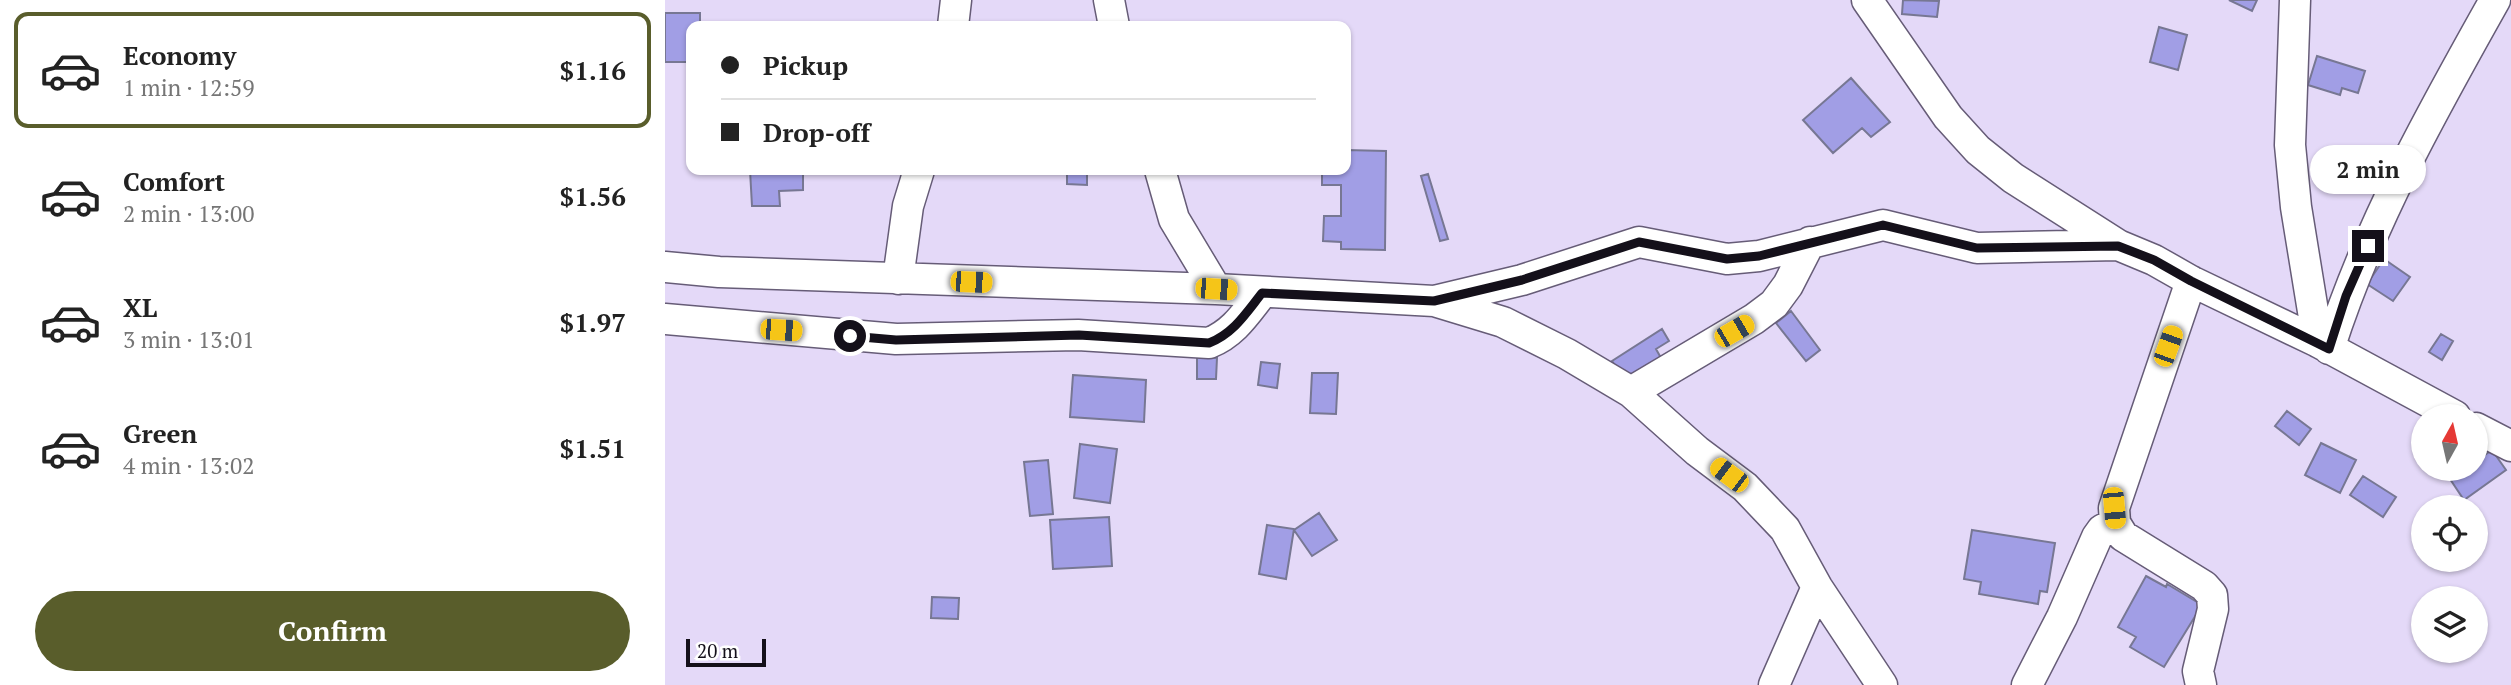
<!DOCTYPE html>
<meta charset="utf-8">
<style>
:root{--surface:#fff;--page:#f2f2f2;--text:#222;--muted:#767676;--line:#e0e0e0;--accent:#595d2b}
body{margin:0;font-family:"PT Serif",serif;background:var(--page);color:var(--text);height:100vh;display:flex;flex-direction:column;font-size:26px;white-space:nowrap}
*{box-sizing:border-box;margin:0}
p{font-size:23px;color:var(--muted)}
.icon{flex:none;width:38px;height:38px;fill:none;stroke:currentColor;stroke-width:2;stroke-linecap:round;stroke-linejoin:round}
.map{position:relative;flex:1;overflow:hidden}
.details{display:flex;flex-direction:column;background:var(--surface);width:665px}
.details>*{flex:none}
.top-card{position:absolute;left:21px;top:21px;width:665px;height:154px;border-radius:14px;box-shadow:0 2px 5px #0004;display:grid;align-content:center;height:154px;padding:0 35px;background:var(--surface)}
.needle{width:46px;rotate:8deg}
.controls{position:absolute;left:1746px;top:404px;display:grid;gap:14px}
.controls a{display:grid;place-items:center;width:77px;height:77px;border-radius:50%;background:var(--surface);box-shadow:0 2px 5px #0004;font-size:35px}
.scale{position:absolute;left:21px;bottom:18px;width:80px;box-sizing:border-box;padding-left:7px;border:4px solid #14101a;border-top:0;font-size:19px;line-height:24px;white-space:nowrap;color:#14101a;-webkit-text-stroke:5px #fff;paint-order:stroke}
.end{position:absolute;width:32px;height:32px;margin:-16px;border:9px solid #14101a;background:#fff;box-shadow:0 0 0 4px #fff}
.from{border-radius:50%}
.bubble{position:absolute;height:49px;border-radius:24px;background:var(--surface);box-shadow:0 2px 5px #0004;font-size:23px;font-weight:600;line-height:49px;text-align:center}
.car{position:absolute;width:21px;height:42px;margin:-21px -10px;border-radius:9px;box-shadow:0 0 5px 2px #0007;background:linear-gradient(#f5c518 24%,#345 0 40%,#f5c518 0 76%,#345 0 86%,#f5c518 0)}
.top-card b{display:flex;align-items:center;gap:24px;height:66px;font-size:26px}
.top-card b+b{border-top:2px solid var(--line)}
.top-card i{width:18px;height:18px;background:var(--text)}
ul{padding:12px 0 0;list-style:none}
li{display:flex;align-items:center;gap:21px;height:116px;margin:0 14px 10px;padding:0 21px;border:4px solid transparent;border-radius:14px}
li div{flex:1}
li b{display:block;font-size:26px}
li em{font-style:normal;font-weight:600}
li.current{border-color:var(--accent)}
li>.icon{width:63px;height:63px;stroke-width:1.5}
.action{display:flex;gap:14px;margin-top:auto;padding:14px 35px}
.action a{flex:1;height:80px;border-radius:42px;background:var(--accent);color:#fff;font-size:28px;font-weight:600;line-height:80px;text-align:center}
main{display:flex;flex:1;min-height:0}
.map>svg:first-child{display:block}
.building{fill:#a19ee5;stroke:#777793;stroke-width:2}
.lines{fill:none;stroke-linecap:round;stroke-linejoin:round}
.minor-casing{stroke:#665c77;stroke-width:33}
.minor{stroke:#fff;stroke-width:30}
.route{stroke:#14101a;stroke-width:9}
</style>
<main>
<section class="details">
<ul>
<li class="current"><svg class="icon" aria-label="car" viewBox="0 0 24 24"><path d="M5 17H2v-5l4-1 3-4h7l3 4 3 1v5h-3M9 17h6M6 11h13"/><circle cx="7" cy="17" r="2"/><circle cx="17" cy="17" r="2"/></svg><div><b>Economy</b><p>1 min · 12:59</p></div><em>$1.16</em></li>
<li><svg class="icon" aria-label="car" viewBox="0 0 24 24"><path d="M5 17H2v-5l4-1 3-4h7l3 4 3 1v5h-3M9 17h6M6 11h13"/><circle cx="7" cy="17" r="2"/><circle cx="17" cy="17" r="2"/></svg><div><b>Comfort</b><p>2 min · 13:00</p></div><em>$1.56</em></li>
<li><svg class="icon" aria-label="car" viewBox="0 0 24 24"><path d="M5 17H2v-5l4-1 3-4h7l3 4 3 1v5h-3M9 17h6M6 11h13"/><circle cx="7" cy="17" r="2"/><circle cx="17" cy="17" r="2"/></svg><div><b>XL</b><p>3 min · 13:01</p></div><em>$1.97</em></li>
<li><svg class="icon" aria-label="car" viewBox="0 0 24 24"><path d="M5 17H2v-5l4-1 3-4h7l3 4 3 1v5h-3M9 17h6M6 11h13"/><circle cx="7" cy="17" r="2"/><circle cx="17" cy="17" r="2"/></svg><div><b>Green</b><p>4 min · 13:02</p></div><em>$1.51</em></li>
</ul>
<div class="action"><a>Confirm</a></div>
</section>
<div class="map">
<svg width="1846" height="685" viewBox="0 0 1846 685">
<rect width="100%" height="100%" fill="#e4d9f8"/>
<path class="building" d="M1238,0L1274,1L1272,17L1237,14Z
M1564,0H1592L1587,11Z
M0,13H35V26H26V62H0Z
M1494,27L1522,35L1513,70L1485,62Z
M1652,56L1700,71L1693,93L1677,88L1675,95L1643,85Z
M1186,78L1225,122L1206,137L1197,128L1168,153L1138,120Z
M681,150L721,151L720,250L676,249V242L658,241L659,216H676V185H657V170H681Z
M85,170H138V190L114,191L115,206H87Z
M402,170H422V185L402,184Z
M763,174L783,239L775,241L756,176Z
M1719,259L1745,277L1728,301L1702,284Z
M1126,311L1155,350L1141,361L1111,323Z
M997,329L1004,341L991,349L996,358L960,380L947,361Z
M1776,334L1788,341L1777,360L1764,352Z
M532,357L552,358L551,379H532Z
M596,362L615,364L612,388L593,385Z
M647,373H673L671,414L645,413Z
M408,375L481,380L479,422L405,417Z
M1622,411L1646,429L1634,445L1610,426Z
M1656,443L1691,460L1675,493L1640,475Z
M415,444L452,449L445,503L409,498Z
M1827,450L1841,470L1799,500L1785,479L1799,469H1811V461Z
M383,460L388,514L365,516L359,462Z
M1698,476L1731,497L1718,517L1685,495Z
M654,513L672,540L647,556L629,530Z
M444,517L447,566L388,569L385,520Z
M602,525L629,529L621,579L594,574Z
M1307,530L1390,543L1382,592L1375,591L1373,604L1314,594L1316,582L1299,579Z
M1481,576L1501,587L1502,584L1537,605L1499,667L1465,647L1471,637L1453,627Z
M267,597L294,598L293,619L266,618Z"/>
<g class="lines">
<g class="minor-casing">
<path id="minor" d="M444,0L449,26
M1202,0L1283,117L1313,150L1348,178L1453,245
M1630,0L1625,145L1631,207L1653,342
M288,26L291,0
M495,170L509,219L551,289
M0,267L54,272L551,289L769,301L857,280L974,242L1062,259L1094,256L1218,225L1312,248L1453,245L1489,260L1526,281L1653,342L1790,416
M233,279L243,206L254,170
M1526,281L1449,508L1450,523L1458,536L1539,586L1547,595L1548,609L1533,671L1536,685
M769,301L838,322L902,354L966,392L1032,451L1080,487L1120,529L1152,587L1217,685
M0,319L231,339L413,335L544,343C569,333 581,313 597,293
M1664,349C1703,226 1767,112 1830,0
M966,392L1089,319L1109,304L1123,285L1145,242
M1811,428L1846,446
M1109,685L1152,587
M1362,685L1397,617L1432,537L1437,530L1450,523"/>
</g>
<use href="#minor" class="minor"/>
</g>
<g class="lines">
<path class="route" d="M185,336L231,340L414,335L544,343C569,333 581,313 597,293L769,301L857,280L974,242L1062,259L1094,256L1218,225L1312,248L1453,246L1489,260L1526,281L1664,349L1681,296L1703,246"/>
</g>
</svg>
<div class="controls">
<a><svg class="needle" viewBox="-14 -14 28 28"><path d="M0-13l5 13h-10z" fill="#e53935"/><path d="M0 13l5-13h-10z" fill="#767676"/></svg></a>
<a><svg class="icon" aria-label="locate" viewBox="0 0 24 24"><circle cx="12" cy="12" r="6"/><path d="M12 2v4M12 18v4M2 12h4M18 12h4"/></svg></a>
<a><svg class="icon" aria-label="layers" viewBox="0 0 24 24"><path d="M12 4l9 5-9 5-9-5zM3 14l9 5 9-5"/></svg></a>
</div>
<div class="scale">20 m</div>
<i class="end from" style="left:185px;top:336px"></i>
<i class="end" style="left:1703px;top:246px"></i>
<div class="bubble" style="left:1645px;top:145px;width:116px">2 min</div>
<i class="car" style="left:306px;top:282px;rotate:92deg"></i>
<i class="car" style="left:551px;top:289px;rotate:94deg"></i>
<i class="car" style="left:116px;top:330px;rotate:94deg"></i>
<i class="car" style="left:1069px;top:331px;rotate:60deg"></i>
<i class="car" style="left:1503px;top:346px;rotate:20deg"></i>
<i class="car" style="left:1064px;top:475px;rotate:307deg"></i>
<i class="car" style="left:1449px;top:508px;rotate:175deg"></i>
<div class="top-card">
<b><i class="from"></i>Pickup</b>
<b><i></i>Drop-off</b>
</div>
</div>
</main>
